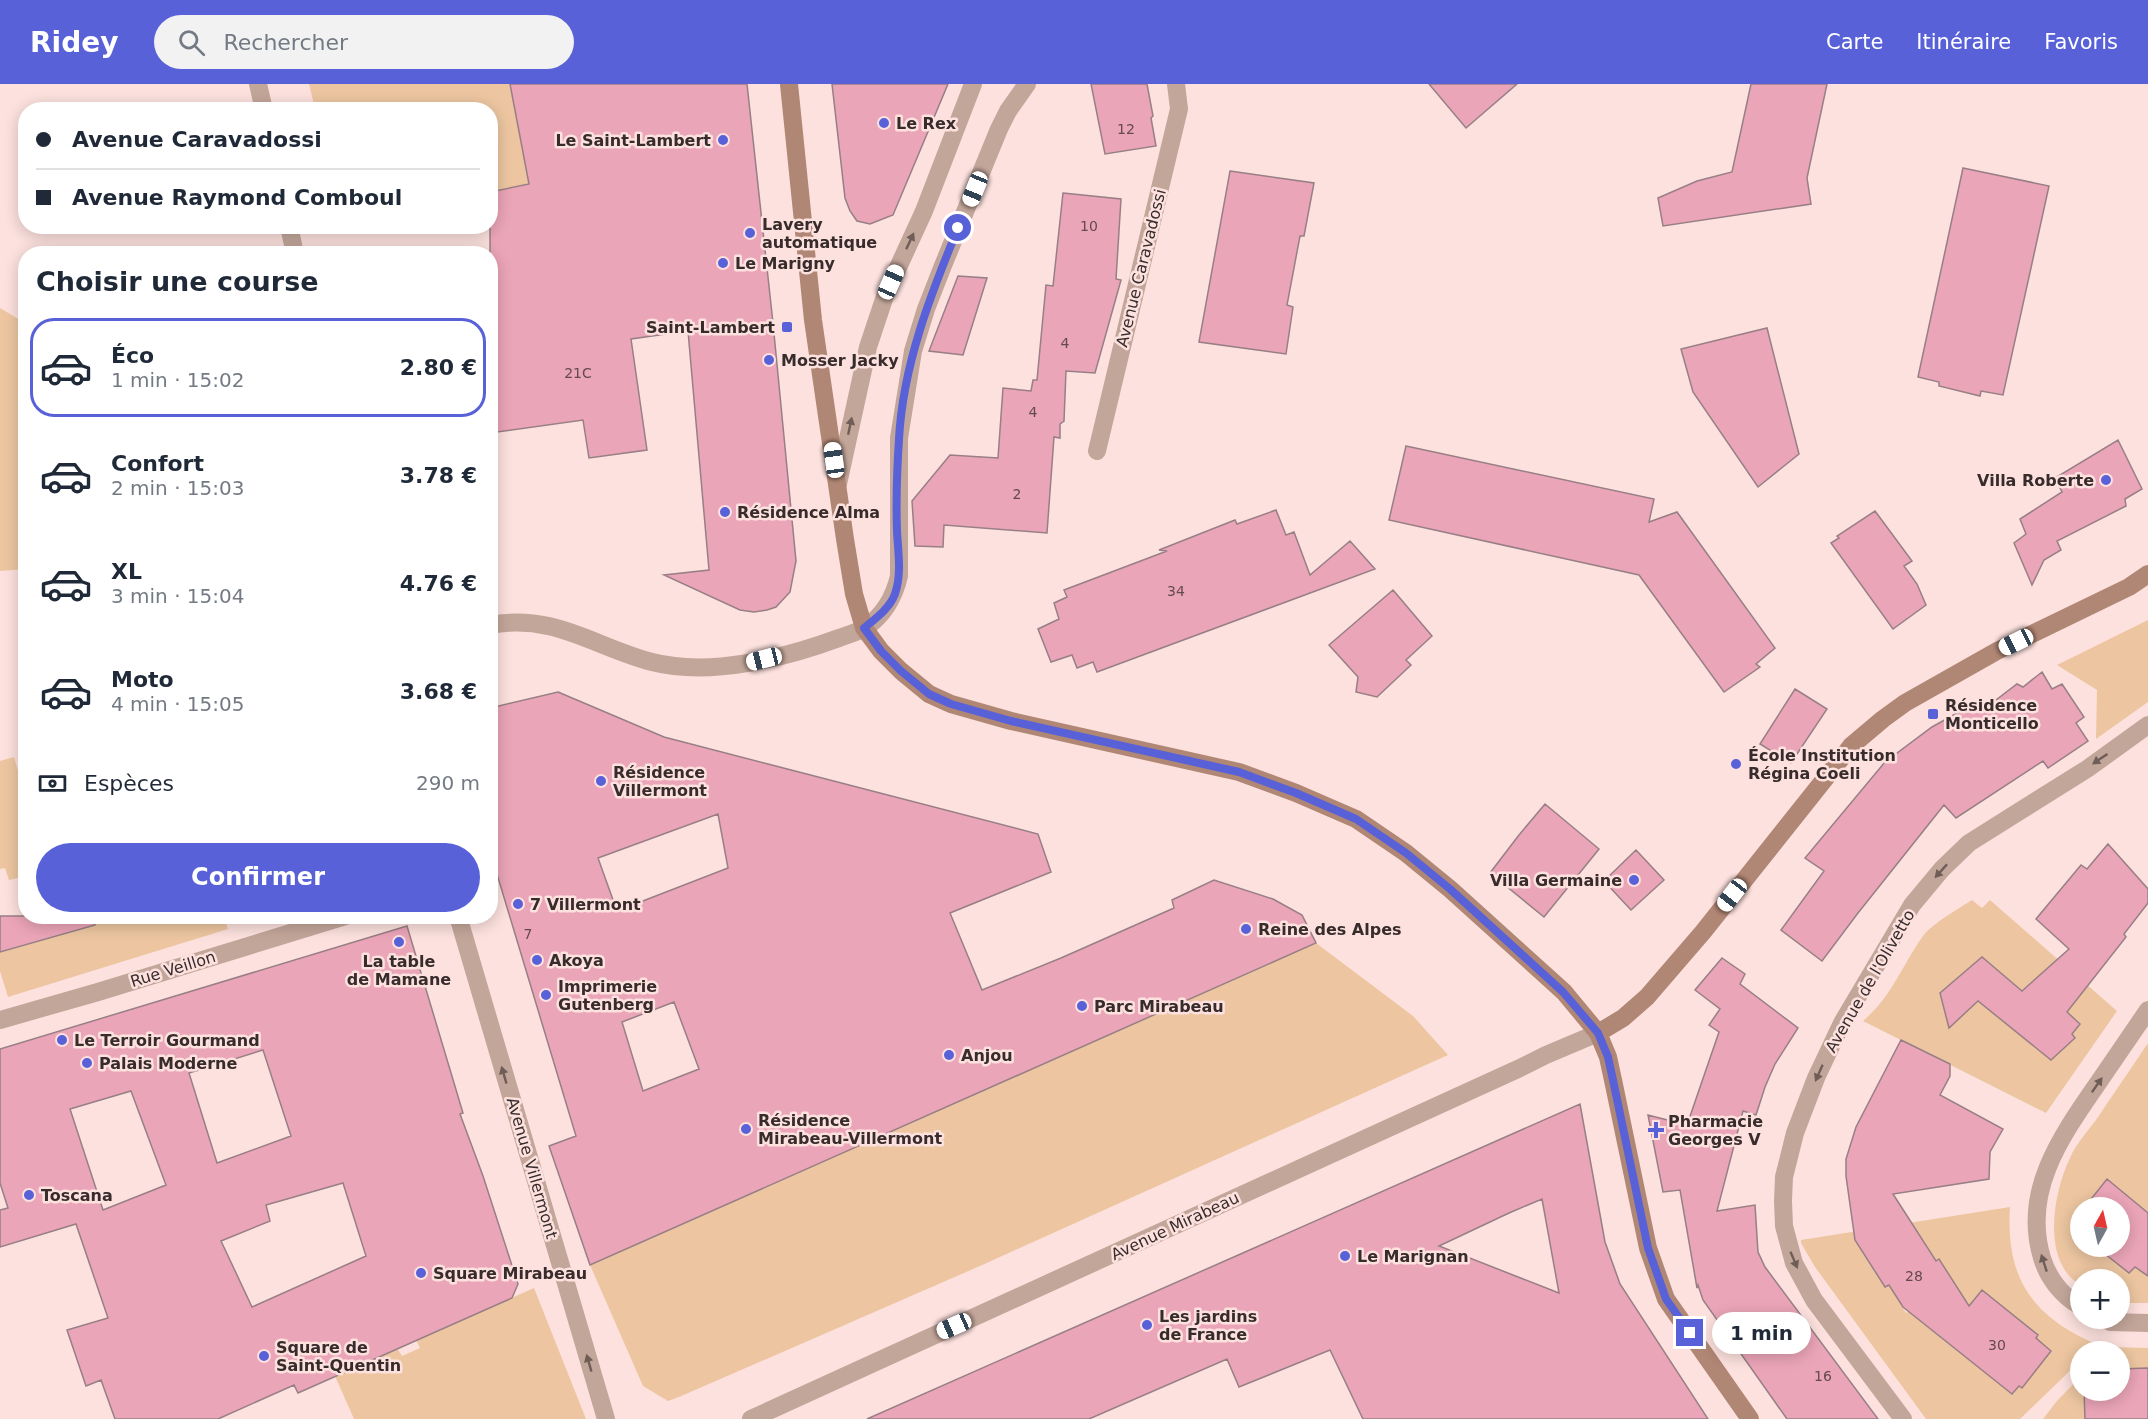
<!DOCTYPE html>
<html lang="fr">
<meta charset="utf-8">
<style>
:root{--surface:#fff;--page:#f2f2f3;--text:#1f2937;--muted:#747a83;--line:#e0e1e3;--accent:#5861d8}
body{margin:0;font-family:"DejaVu Sans",sans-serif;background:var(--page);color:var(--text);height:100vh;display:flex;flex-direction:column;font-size:22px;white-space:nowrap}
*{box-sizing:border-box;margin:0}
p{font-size:20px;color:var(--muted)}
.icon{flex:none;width:33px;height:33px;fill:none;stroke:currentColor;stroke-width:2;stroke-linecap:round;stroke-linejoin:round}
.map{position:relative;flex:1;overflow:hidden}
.sheet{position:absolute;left:18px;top:162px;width:480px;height:678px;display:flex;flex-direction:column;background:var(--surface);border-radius:24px;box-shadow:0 3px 15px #0003}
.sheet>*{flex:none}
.guide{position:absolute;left:18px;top:18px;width:480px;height:132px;border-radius:24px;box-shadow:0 3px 15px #0003;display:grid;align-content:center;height:132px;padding:0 18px;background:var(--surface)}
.needle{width:39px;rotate:8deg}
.tools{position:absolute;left:2070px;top:1113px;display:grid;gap:12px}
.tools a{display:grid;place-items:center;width:60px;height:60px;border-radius:50%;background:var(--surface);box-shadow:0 3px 15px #0003;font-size:30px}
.end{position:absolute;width:27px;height:27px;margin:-14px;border:8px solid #5861d8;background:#fff;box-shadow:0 0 0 3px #fff}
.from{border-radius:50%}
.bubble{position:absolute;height:42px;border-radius:21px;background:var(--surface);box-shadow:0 3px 15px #0003;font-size:20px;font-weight:600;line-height:42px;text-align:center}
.car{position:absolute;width:18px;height:36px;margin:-18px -9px;border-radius:8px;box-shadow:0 0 4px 2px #0007;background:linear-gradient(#fff 24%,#345 0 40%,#fff 0 76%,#345 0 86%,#fff 0)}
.guide b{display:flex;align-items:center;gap:21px;height:57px;font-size:22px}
.guide b+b{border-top:2px solid var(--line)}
.guide i{width:15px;height:15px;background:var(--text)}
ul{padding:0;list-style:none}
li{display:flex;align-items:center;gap:18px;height:99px;margin:0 12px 9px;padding:0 6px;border:3px solid transparent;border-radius:24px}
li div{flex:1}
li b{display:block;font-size:22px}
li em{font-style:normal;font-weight:600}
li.on{border-color:var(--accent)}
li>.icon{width:54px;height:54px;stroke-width:1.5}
h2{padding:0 18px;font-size:27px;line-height:72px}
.pay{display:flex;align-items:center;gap:15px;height:66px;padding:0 18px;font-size:22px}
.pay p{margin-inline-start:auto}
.button{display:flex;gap:12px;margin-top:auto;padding:12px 18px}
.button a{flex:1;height:69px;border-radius:36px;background:var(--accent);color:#fff;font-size:24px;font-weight:600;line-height:69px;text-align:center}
header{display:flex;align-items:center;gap:36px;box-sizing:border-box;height:84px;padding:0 30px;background:var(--accent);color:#fff}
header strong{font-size:28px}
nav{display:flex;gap:33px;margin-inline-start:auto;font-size:21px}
.search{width:420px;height:54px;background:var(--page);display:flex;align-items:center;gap:15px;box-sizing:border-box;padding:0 21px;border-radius:33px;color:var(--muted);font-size:22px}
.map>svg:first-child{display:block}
.green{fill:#edc6a1;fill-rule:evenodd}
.building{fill:#eba5b8;stroke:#977f85;stroke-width:1.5;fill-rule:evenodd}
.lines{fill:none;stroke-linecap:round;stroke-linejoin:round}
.street{stroke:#c3a69a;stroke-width:18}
.secondary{stroke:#b08674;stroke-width:18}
.oneway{fill:#6f5d57}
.route{stroke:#5861d8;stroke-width:8}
.poi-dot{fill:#5861d8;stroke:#fce1de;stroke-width:2}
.labels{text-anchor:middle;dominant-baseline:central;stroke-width:5;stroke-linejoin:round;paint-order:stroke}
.number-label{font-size:14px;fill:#644a4e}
.poi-label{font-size:16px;font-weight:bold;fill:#372c2b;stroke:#fce1de;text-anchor:start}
.street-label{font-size:16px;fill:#372c2b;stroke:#fce1de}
</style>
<header>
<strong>Ridey</strong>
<div class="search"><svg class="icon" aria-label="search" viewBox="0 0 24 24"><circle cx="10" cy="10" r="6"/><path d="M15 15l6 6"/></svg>Rechercher</div>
<nav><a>Carte</a><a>Itinéraire</a><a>Favoris</a></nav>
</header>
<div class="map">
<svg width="2148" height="1335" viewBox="0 0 2148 1335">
<rect width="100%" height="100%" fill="#fce1de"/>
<path class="green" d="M309,0H510L529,100L491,108L490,26L315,25Z
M0,224L25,239L26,485L0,487Z
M2148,536V618L2096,655L2097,606L2057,581Z
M14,673L25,711L26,792L9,796L5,784L0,785V677Z
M1972,816L1982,824L1990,816L2117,927L2046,1029L1863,937C1893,911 1901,883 1923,852C1933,839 1958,825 1972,816ZM1982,873L2021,907L2031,898L2080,940L2072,950L2075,954L2051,975L1978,917L1944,925L1940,909Z
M119,833H224L228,845L8,913L0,887V868Z
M1316,859L1413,932L1448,971L980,1182L679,1313L668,1317L643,1302L590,1181Z
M2148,959V1127L2147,1128L2107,1096L2084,1123L2080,1124V1145L2078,1149L2080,1151V1162L2095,1163L2129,1189L2135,1183L2148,1192V1219H2123L2120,1218V1196H2080V1201C2041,1177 2053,1109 2070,1074C2076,1060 2087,1048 2096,1036C2113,1010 2131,985 2148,959Z
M2010,1123C2007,1173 2018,1213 2062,1242C2072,1249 2084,1254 2095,1260L2091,1267L2080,1268V1277L2020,1335H1926L1815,1183L1801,1159V1156ZM1939,1175L1954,1199L1906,1229L1889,1201L1885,1202ZM1982,1207L2038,1251L2036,1254L2051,1267L2022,1304L2019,1302L2013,1310L1943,1255Z
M534,1204L586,1335H354L335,1292L397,1264L402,1272L420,1264L416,1256Z
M2108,1263L2148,1264V1284L2120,1285V1268H2104Z
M2080,1293V1306L2089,1307L2085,1335H2043L2056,1318Z"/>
<path class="building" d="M510,0H747L773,239L796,477L790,508L776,523L767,526L754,528L740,526L664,491L709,486L688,247L631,255L647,366L589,374L583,336L490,349V108L529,100Z
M832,0H948L893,131L870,140L857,137L850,127L845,114Z
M1091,0H1147L1153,32L1151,34L1156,62L1105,70Z
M1429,0H1517L1466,44Z
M1751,0H1827L1807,94L1811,120L1663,142L1658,114L1697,97L1732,88Z
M1963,84L2049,102L2003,311L1981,307L1980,312L1939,302V298L1918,293Z
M1230,87L1314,99L1304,152H1300L1287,221L1293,223L1286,270L1199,258Z
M1063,109L1121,115L1116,195L1121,196L1095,289L1066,287L1064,337L1060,340V354L1054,353L1047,449L944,441L943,463L915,462L912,417L950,371L998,374L1003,304L1031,307L1033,296H1037L1046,201L1053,202Z
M958,192L987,194L963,271L929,267Z
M1767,244L1799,370L1758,403L1693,308L1681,265Z
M2118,356L2142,405L2125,415L2126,422L2057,457L2061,466L2044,476L2032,501L2014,459L2026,450L2020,435L2062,408L2055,394Z
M1406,362L1654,415L1649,438L1677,428L1775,564L1756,580L1760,583L1724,608L1639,491L1389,436Z
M1276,426L1286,451L1294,448L1310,491L1350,457L1375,485L1097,588L1093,578L1077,584L1072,571L1051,578L1038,545L1059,535L1054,519L1067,513L1064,506L1167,467L1159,466L1235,436L1237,440Z
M1875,427L1912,477L1904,482L1917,500L1926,521L1893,545L1831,459L1839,454L1837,452Z
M1393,506L1432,552L1406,576L1411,581L1377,613L1356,608L1358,593L1329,561Z
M2042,588L2052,605L2062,600L2084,633L2076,639L2088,657L2048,684L2043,677L1956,734L1944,721L1858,829L1822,877L1781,846L1824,787L1805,774L1885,678L1932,643L1973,620L1979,629L2017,600L2023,603Z
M1795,605L1827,625L1791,679L1760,660Z
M558,608L664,653L1038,750L1051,788L950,829L982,906L1061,874L1174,824L1172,816L1214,796L1273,815L1302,831L1316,859L590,1181L549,1062L576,1052L490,767V624ZM718,730L728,784L617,827L598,774ZM674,918L699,985L643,1007L622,938Z
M1545,720L1599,765L1544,833L1490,789L1519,751Z
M2108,760L2148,805V819L2124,850L2126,853L2067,928L2080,940L2072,950L2075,954L2051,976L1978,917L1949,944L1940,909L1982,873L2022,907L2069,865L2036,835L2081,781L2087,785Z
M1636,766L1664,796L1631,826L1604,797Z
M0,832H94L95,841L0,868Z
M407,842L463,1029L460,1030L483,1092L518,1200L512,1214L298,1309L294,1301L218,1335H115L101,1296L86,1302L67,1246L108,1234L76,1140L0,1163V1126L8,1124L0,1099V965ZM263,966L291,1052L217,1079L189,989ZM131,1007L166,1101L103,1126L70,1025ZM343,1099L366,1172L252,1223L221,1157L270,1137L266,1121Z
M1722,874L1745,890L1740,900L1798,944L1775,980L1765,1003L1756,1031L1743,1027L1717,1127L1755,1121L1758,1168L1765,1183L1878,1335H1787L1703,1216L1698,1201L1697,1204L1680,1106L1663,1108L1648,1031L1687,1041L1719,948L1709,941L1720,925L1695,906Z
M1901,956L1950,980V992L1940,1011L2003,1045L1990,1068L1989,1095L1893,1110L1936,1177L1939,1175L1969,1222L1982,1206L2038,1251L2036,1254L2051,1267L2022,1304L2019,1302L2012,1310L1903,1223L1889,1201L1885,1203L1855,1156L1846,1092V1075L1856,1043Z
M1580,1020L1605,1158L1620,1200L1708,1335H1363L1330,1266L1239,1303L1227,1275L1089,1335H867ZM1542,1115L1559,1209L1439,1162L1509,1129Z
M2107,1095L2148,1129V1192L2135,1183L2129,1189L2095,1162H2120V1124H2084Z
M2080,1128V1151L2075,1146V1135Z
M2148,1284V1335H2085L2084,1306H2120V1285Z"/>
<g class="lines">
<path class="street" d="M258,0L264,26
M289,142L295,170
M1097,367L1179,25L1176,0
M838,400L868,263L885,212L924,127L973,0
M490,541C555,529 594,563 652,578C710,593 785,574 839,554C847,551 858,548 865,544C884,531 894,514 899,492V354L913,267L926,225L942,184L999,45L1008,27L1027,0
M458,832L606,1335
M0,936L98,908L346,832
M2080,1222C2062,1212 2048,1194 2042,1174C2022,1108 2060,1054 2096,1002C2113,977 2131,951 2148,926
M2104,1234L2110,1238L2148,1239
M751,1335L1520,984L1546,971L1598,949
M1903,1335L1814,1216L1794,1179L1784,1142L1783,1117L1784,1093L1795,1049L1816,994L1842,939L1912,821L1942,785L1969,759L2087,685L2148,641"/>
<path class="secondary" d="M789,0L813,236L845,455L854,510L864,544L881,567L901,587L929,610L951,620L1011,637L1239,688L1296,709L1356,735L1406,769L1450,805L1564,908L1598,949L1608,973L1613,996L1648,1164L1666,1215L1750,1335
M1598,949L1623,934L1647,913L1703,848L1851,662L1883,635L1905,619L1997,567L2129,503L2148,490"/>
</g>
<defs><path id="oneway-solid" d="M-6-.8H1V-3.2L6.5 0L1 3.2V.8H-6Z" transform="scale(1.5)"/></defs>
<g class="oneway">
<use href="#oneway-solid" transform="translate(910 157) rotate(-65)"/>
<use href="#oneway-solid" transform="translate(850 342) rotate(-78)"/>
<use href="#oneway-solid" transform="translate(2100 675) rotate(146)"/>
<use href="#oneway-solid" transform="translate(1941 787) rotate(132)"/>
<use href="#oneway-solid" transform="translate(1819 989) rotate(114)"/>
<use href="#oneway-solid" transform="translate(504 991) rotate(-106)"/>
<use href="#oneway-solid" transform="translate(2097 1001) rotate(-55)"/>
<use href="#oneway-solid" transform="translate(1794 1176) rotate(67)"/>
<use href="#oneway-solid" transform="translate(2044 1179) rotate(-108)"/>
<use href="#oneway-solid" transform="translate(589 1279) rotate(-106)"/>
</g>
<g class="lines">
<path class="route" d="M958,144C930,212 903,281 899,355C897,385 896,417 897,447C898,468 902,489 895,510C890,524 875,535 864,544L881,567L901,587L929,610L951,620L1011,637L1239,688L1296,709L1356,735L1406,769L1450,805L1563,908L1598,949L1608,973L1613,996L1648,1164L1666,1215L1690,1249"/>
</g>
<g class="poi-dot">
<circle cx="884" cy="39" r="6"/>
<circle cx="723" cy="56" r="6"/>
<circle cx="750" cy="149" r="6"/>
<circle cx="723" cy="179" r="6"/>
<rect x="781" y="237" width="12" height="12" rx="3"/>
<circle cx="769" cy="276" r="6"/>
<circle cx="2106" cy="396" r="6"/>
<circle cx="725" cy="428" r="6"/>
<rect x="1927" y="624" width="12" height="12" rx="3"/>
<circle cx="1736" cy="680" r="6"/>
<circle cx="601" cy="697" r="6"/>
<circle cx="1634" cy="796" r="6"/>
<circle cx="518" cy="820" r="6"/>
<circle cx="1246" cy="845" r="6"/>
<circle cx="399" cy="858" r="6"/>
<circle cx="537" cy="876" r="6"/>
<circle cx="546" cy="911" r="6"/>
<circle cx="1082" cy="922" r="6"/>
<circle cx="62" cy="956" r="6"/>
<circle cx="949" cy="971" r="6"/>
<circle cx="87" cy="979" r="6"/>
<circle cx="746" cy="1045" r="6"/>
<path d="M1653 1037h6v6h6v6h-6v6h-6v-6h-6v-6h6z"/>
<circle cx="29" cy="1111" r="6"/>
<circle cx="1345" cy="1172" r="6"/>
<circle cx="421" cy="1189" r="6"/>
<circle cx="1147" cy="1241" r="6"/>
<circle cx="264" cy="1272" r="6"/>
</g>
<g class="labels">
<g class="number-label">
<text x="1126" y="45">12</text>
<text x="1089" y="142">10</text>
<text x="1065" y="259">4</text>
<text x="578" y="289">21C</text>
<text x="1033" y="328">4</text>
<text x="1017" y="410">2</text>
<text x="1176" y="507">34</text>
<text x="528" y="850">7</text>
<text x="1914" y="1192">28</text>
<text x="1997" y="1261">30</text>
<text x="1823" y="1292">16</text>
</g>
<g class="poi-label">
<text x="896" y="39">Le Rex</text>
<text x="711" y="56" text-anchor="end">Le Saint-Lambert</text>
<text x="762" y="140">Lavery<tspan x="762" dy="18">automatique</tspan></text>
<text x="735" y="179">Le Marigny</text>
<text x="775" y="243" text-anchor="end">Saint-Lambert</text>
<text x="781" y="276">Mosser Jacky</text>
<text x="2094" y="396" text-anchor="end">Villa Roberte</text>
<text x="737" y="428">Résidence Alma</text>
<text x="1945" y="621">Résidence<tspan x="1945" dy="18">Monticello</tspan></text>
<text x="1748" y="671">École Institution<tspan x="1748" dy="18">Régina Coeli</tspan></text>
<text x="613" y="688">Résidence<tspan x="613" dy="18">Villermont</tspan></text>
<text x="1622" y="796" text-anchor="end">Villa Germaine</text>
<text x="530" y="820">7 Villermont</text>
<text x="1258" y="845">Reine des Alpes</text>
<text x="549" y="876">Akoya</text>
<text x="399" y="877" text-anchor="middle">La table<tspan x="399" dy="18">de Mamane</tspan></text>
<text x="558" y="902">Imprimerie<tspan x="558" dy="18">Gutenberg</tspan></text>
<text x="1094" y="922">Parc Mirabeau</text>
<text x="74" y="956">Le Terroir Gourmand</text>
<text x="961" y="971">Anjou</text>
<text x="99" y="979">Palais Moderne</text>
<text x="758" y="1036">Résidence<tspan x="758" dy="18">Mirabeau-Villermont</tspan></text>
<text x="1668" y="1037">Pharmacie<tspan x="1668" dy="18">Georges V</tspan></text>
<text x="41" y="1111">Toscana</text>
<text x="1357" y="1172">Le Marignan</text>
<text x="433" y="1189">Square Mirabeau</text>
<text x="1159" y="1232">Les jardins<tspan x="1159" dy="18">de France</tspan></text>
<text x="276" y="1263">Square de<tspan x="276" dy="18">Saint-Quentin</tspan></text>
</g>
<g class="street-label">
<text transform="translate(1141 184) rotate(-76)">Avenue Caravadossi</text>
<text transform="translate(173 885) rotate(-17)">Rue Veillon</text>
<text transform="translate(1870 897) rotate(-60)">Avenue de l'Olivetto</text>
<text transform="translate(532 1084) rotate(74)">Avenue Villermont</text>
<text transform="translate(1175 1142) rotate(-25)">Avenue Mirabeau</text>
</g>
</g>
</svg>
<div class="tools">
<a><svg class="needle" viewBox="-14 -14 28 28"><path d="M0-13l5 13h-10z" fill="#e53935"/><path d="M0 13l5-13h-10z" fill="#747a83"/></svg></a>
<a>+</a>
<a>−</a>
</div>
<i class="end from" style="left:958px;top:144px"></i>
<i class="end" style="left:1690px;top:1249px"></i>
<div class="bubble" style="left:1712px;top:1228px;width:99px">1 min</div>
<i class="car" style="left:975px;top:105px;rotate:202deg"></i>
<i class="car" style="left:891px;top:198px;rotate:24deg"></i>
<i class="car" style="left:834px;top:376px;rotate:352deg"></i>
<i class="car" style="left:2016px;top:558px;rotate:244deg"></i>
<i class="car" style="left:764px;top:575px;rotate:256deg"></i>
<i class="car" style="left:1732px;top:811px;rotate:218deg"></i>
<i class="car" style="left:954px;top:1242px;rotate:246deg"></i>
<div class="guide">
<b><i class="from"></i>Avenue Caravadossi</b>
<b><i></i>Avenue Raymond Comboul</b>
</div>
<section class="sheet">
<h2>Choisir une course</h2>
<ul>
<li class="on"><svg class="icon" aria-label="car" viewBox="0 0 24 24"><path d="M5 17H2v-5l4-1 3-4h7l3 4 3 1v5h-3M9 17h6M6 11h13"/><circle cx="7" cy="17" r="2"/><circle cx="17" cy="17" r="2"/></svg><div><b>Éco</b><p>1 min · 15:02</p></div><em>2.80 €</em></li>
<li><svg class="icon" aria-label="car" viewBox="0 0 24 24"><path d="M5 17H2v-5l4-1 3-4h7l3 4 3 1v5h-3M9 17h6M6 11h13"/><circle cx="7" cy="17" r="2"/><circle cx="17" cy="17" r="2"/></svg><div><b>Confort</b><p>2 min · 15:03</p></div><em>3.78 €</em></li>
<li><svg class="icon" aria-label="car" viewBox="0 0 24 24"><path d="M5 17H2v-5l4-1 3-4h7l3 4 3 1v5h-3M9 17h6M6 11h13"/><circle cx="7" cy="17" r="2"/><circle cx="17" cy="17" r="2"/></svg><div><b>XL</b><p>3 min · 15:04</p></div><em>4.76 €</em></li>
<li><svg class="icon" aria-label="car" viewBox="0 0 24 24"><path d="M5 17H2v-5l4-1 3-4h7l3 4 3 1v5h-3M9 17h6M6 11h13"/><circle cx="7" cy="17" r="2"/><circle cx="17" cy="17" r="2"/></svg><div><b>Moto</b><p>4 min · 15:05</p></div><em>3.68 €</em></li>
</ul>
<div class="pay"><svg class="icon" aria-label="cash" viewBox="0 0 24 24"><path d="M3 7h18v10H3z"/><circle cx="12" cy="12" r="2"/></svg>Espèces<p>290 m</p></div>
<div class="button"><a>Confirmer</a></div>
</section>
</div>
